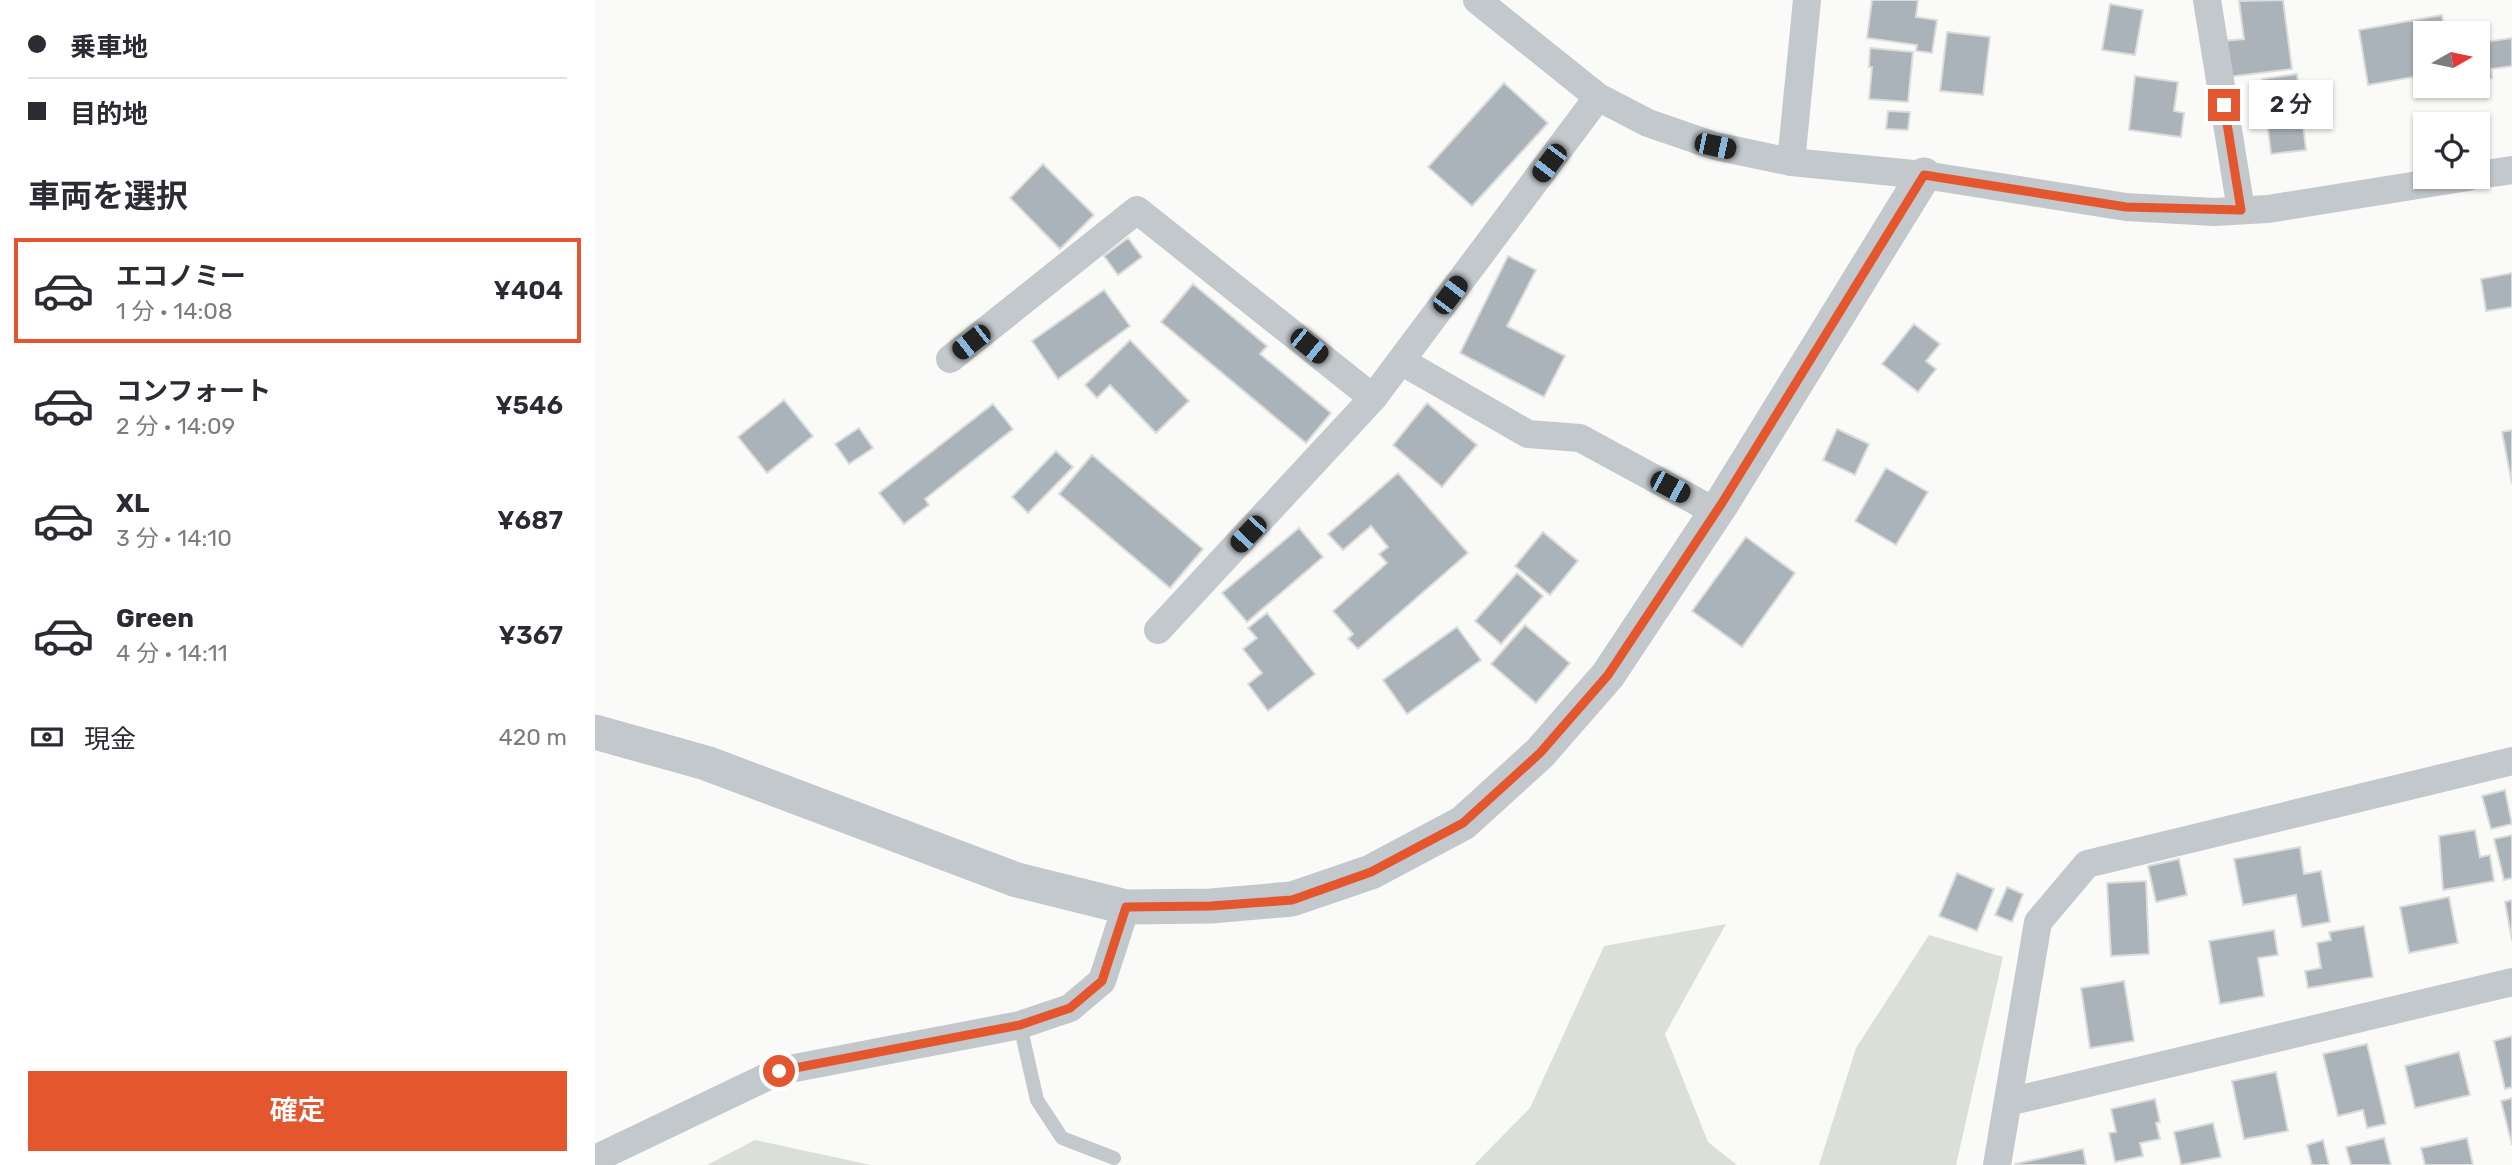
<!DOCTYPE html>
<html lang="ja">
<meta charset="utf-8">
<style>
:root{--surface:#fff;--page:#f7f7f7;--text:#2b2b33;--muted:#7c7c81;--line:#e1e1e2;--accent:#e4572e}
body{margin:0;font-family:Rubik,"Noto Sans JP",sans-serif;background:var(--page);color:var(--text);height:100vh;display:flex;flex-direction:column;font-size:26px;white-space:nowrap}
*{box-sizing:border-box;margin:0}
p{font-size:23px;color:var(--muted)}
.icon{flex:none;width:38px;height:38px;fill:none;stroke:currentColor;stroke-width:2;stroke-linecap:round;stroke-linejoin:round}
.map{position:relative;flex:1;overflow:hidden}
.details{display:flex;flex-direction:column;background:var(--surface);width:595px}
.details>*{flex:none}
.guide{display:grid;align-content:center;height:154px;padding:0 28px;background:var(--surface)}
.needle{width:46px;rotate:81deg}
.tools{position:absolute;left:1818px;top:21px;display:grid;gap:14px}
.tools a{display:grid;place-items:center;width:77px;height:77px;border-radius:0px;background:var(--surface);box-shadow:0 2px 5px #0004;font-size:35px}
.end{position:absolute;width:32px;height:32px;margin:-16px;border:9px solid #e4572e;background:#fff;box-shadow:0 0 0 4px #fff}
.from{border-radius:50%}
.bubble{position:absolute;height:49px;border-radius:0px;background:var(--surface);box-shadow:0 2px 5px #0004;font-size:23px;font-weight:600;line-height:49px;text-align:center}
.car{position:absolute;width:21px;height:42px;margin:-21px -10px;border-radius:9px;box-shadow:0 0 5px 2px #0007;background:linear-gradient(#222 24%,#8ab4d8 0 40%,#222 0 76%,#8ab4d8 0 86%,#222 0)}
.guide b{display:flex;align-items:center;gap:24px;height:66px;font-size:26px}
.guide b+b{border-top:2px solid var(--line)}
.guide i{width:18px;height:18px;background:var(--text)}
ul{padding:0;list-style:none}
li{display:flex;align-items:center;gap:21px;height:105px;margin:0 14px 10px;padding:0 14px;border:4px solid transparent;border-radius:0px}
li div{flex:1}
li b{display:block;font-size:26px}
li em{font-style:normal;font-weight:600}
li.current{border-color:var(--accent)}
li>.icon{width:63px;height:63px;stroke-width:1.5}
h2{padding:0 28px;font-size:32px;line-height:84px}
.pay{display:flex;align-items:center;gap:18px;height:77px;padding:0 28px;font-size:26px}
.pay p{margin-inline-start:auto}
.cta{display:flex;gap:14px;margin-top:auto;padding:14px 28px}
.cta a{flex:1;height:80px;border-radius:0px;background:var(--accent);color:#fff;font-size:28px;font-weight:600;line-height:80px;text-align:center}
main{display:flex;flex:1;min-height:0}
.map>svg:first-child{display:block}
.green{fill:#dadfd7}
.building{fill:#aab3b9;stroke:#dcdcda;stroke-width:2}
.lines{fill:none;stroke-linecap:round;stroke-linejoin:round}
.service{stroke:#c3c8cc;stroke-width:14}
.minor{stroke:#c3c8cc;stroke-width:28}
.tertiary{stroke:#c3c8cc;stroke-width:35}
.route{stroke:#e4572e;stroke-width:9}
</style>
<main>
<section class="details">
<div class="guide">
<b><i class="from"></i>乗車地</b>
<b><i></i>目的地</b>
</div>
<h2>車両を選択</h2>
<ul>
<li class="current"><svg class="icon" aria-label="car" viewBox="0 0 24 24"><path d="M5 17H2v-5l4-1 3-4h7l3 4 3 1v5h-3M9 17h6M6 11h13"/><circle cx="7" cy="17" r="2"/><circle cx="17" cy="17" r="2"/></svg><div><b>エコノミー</b><p>1 分 · 14:08</p></div><em>¥404</em></li>
<li><svg class="icon" aria-label="car" viewBox="0 0 24 24"><path d="M5 17H2v-5l4-1 3-4h7l3 4 3 1v5h-3M9 17h6M6 11h13"/><circle cx="7" cy="17" r="2"/><circle cx="17" cy="17" r="2"/></svg><div><b>コンフォート</b><p>2 分 · 14:09</p></div><em>¥546</em></li>
<li><svg class="icon" aria-label="car" viewBox="0 0 24 24"><path d="M5 17H2v-5l4-1 3-4h7l3 4 3 1v5h-3M9 17h6M6 11h13"/><circle cx="7" cy="17" r="2"/><circle cx="17" cy="17" r="2"/></svg><div><b>XL</b><p>3 分 · 14:10</p></div><em>¥687</em></li>
<li><svg class="icon" aria-label="car" viewBox="0 0 24 24"><path d="M5 17H2v-5l4-1 3-4h7l3 4 3 1v5h-3M9 17h6M6 11h13"/><circle cx="7" cy="17" r="2"/><circle cx="17" cy="17" r="2"/></svg><div><b>Green</b><p>4 分 · 14:11</p></div><em>¥367</em></li>
</ul>
<div class="pay"><svg class="icon" aria-label="cash" viewBox="0 0 24 24"><path d="M3 7h18v10H3z"/><circle cx="12" cy="12" r="2"/></svg>現金<p>420 m</p></div>
<div class="cta"><a>確定</a></div>
</section>
<div class="map">
<svg width="1917" height="1165" viewBox="0 0 1917 1165">
<rect width="100%" height="100%" fill="#fafaf8"/>
<path class="green" d="M1131,924L1070,1034L1113,1142L1142,1165H879L935,1108L1009,946Z
M1334,935L1408,957L1361,1165H1224L1261,1048Z
M160,1140L276,1165H112Z"/>
<path class="building" d="M1277,0H1323L1321,17L1342,20L1337,53L1321,51L1322,45L1272,38Z
M1688,0L1697,69L1633,77L1628,41L1649,39L1644,1Z
M1515,4L1548,10L1540,55L1507,50Z
M1847,15L1850,33H1830V75L1773,85L1764,30Z
M1352,32L1395,37L1388,95L1345,91Z
M1917,38V66L1896,69L1897,78L1883,81V43Z
M1275,48L1318,52L1313,102L1274,99L1277,67H1274Z
M1702,74L1711,150L1676,154L1667,79Z
M1540,76L1583,82L1579,111L1589,113L1586,137L1534,130Z
M909,83L953,123L877,206L833,167Z
M1293,111L1315,112L1313,130L1291,129Z
M448,164L499,215L465,249L415,198Z
M533,238L547,257L523,275L509,256Z
M913,256L941,270L912,326L970,356L949,397L865,353Z
M1917,273V307L1891,311L1886,279Z
M598,284L672,346L665,354L736,413L711,443L566,322Z
M509,290L535,326L463,379L437,341Z
M1319,324L1345,344L1331,361L1341,369L1323,392L1287,364Z
M535,340L594,401L561,433L515,385L502,398L490,385Z
M189,400L218,436L172,473L143,437Z
M832,403L882,445L847,487L798,445Z
M398,404L418,429L330,499L334,505L309,524L284,493Z
M264,428L278,448L254,464L240,444Z
M1242,429L1274,444L1260,475L1228,460Z
M1917,430V484L1907,432Z
M461,451L478,467L433,513L417,497Z
M497,455L608,549L575,588L464,494Z
M1291,468L1333,492L1301,545L1260,521Z
M803,473L873,553L763,649L753,639L758,634L738,611L792,563L784,554L793,547L776,526L748,550L733,534Z
M704,528L728,557L652,622L627,593Z
M948,532L983,561L955,595L920,566Z
M1151,537L1200,573L1147,647L1097,611Z
M922,573L948,596L906,644L880,621Z
M672,613L720,674L673,711L653,684L667,673L648,649L662,638L653,628Z
M930,625L975,663L941,703L896,664Z
M862,627L886,660L812,714L788,680Z
M1910,790L1917,824L1896,829L1887,796Z
M1880,830L1885,857L1895,855L1899,881L1848,890L1844,836Z
M1917,835V878L1909,880L1899,839Z
M1705,847L1709,874L1726,871L1735,922L1707,927L1701,895L1648,905L1639,859Z
M1584,859L1592,895L1561,902L1553,866Z
M1362,873L1399,889L1382,931L1344,916Z
M1551,881L1554,954L1516,956L1512,883Z
M1412,887L1428,894L1417,922L1400,915Z
M1854,897L1863,943L1814,953L1805,907Z
M1917,900V941L1910,902Z
M1769,926L1778,977L1713,988L1710,971L1726,968L1722,943L1736,940L1734,932Z
M1679,930L1683,955L1663,958L1669,996L1625,1004L1614,941Z
M1529,981L1539,1041L1495,1048L1486,988Z
M1917,1036V1087L1910,1089L1899,1041Z
M1772,1044L1791,1124L1772,1128L1768,1110L1743,1116L1728,1054Z
M1864,1052L1875,1095L1820,1108L1810,1066Z
M1681,1072L1693,1131L1649,1139L1637,1081Z
M1917,1098V1145L1906,1101Z
M1560,1099L1565,1122L1561,1123L1565,1139L1545,1143L1548,1156L1520,1162L1514,1133L1521,1132L1516,1109Z
M1618,1123L1626,1157L1586,1165L1579,1132Z
M1789,1138L1796,1165H1756L1751,1147Z
M1872,1138L1878,1165H1830L1826,1148Z
M1728,1140L1734,1165H1717L1712,1145Z
M1488,1149L1491,1165H1420V1164Z"/>
<g class="lines">
<path class="service" d="M425,1025L442,1100L467,1138L519,1158"/>
<path class="minor" d="M882,0L1003,97L1053,123L1120,146L1196,162L1329,175L1531,207L1619,212L1673,209L1873,177
M1612,0L1646,210
M1196,162L1212,0
M1883,175L1917,170
M355,359L542,210L778,398
M806,361L933,434L985,438L1121,512
M563,630L778,398L1003,97
M1413,1102L1917,982
M0,1159L184,1071L425,1025L475,1008L507,981L531,907
M1402,1165L1443,922L1492,864L1917,761"/>
<path class="tertiary" d="M0,732L111,763L422,880L531,907L616,906L697,899L776,872L868,823L945,753L1013,675L1127,503L1329,175"/>
</g>
<g class="lines">
<path class="route" d="M184,1071L425,1025L475,1008L507,981L531,907L616,906L697,900L776,872L868,823L945,753L1013,675L1127,503L1329,175L1531,207L1646,210L1629,105"/>
</g>
</svg>
<div class="tools">
<a><svg class="needle" viewBox="-14 -14 28 28"><path d="M0-13l5 13h-10z" fill="#e53935"/><path d="M0 13l5-13h-10z" fill="#7c7c81"/></svg></a>
<a><svg class="icon" aria-label="locate" viewBox="0 0 24 24"><circle cx="12" cy="12" r="6"/><path d="M12 2v4M12 18v4M2 12h4M18 12h4"/></svg></a>
</div>
<i class="end from" style="left:184px;top:1071px"></i>
<i class="end" style="left:1629px;top:105px"></i>
<div class="bubble" style="left:1654px;top:80px;width:84px">2 分</div>
<i class="car" style="left:1120px;top:146px;rotate:102deg"></i>
<i class="car" style="left:954px;top:163px;rotate:217deg"></i>
<i class="car" style="left:855px;top:295px;rotate:37deg"></i>
<i class="car" style="left:376px;top:342px;rotate:232deg"></i>
<i class="car" style="left:714px;top:346px;rotate:129deg"></i>
<i class="car" style="left:1075px;top:487px;rotate:118deg"></i>
<i class="car" style="left:653px;top:534px;rotate:223deg"></i>
</div>
</main>
